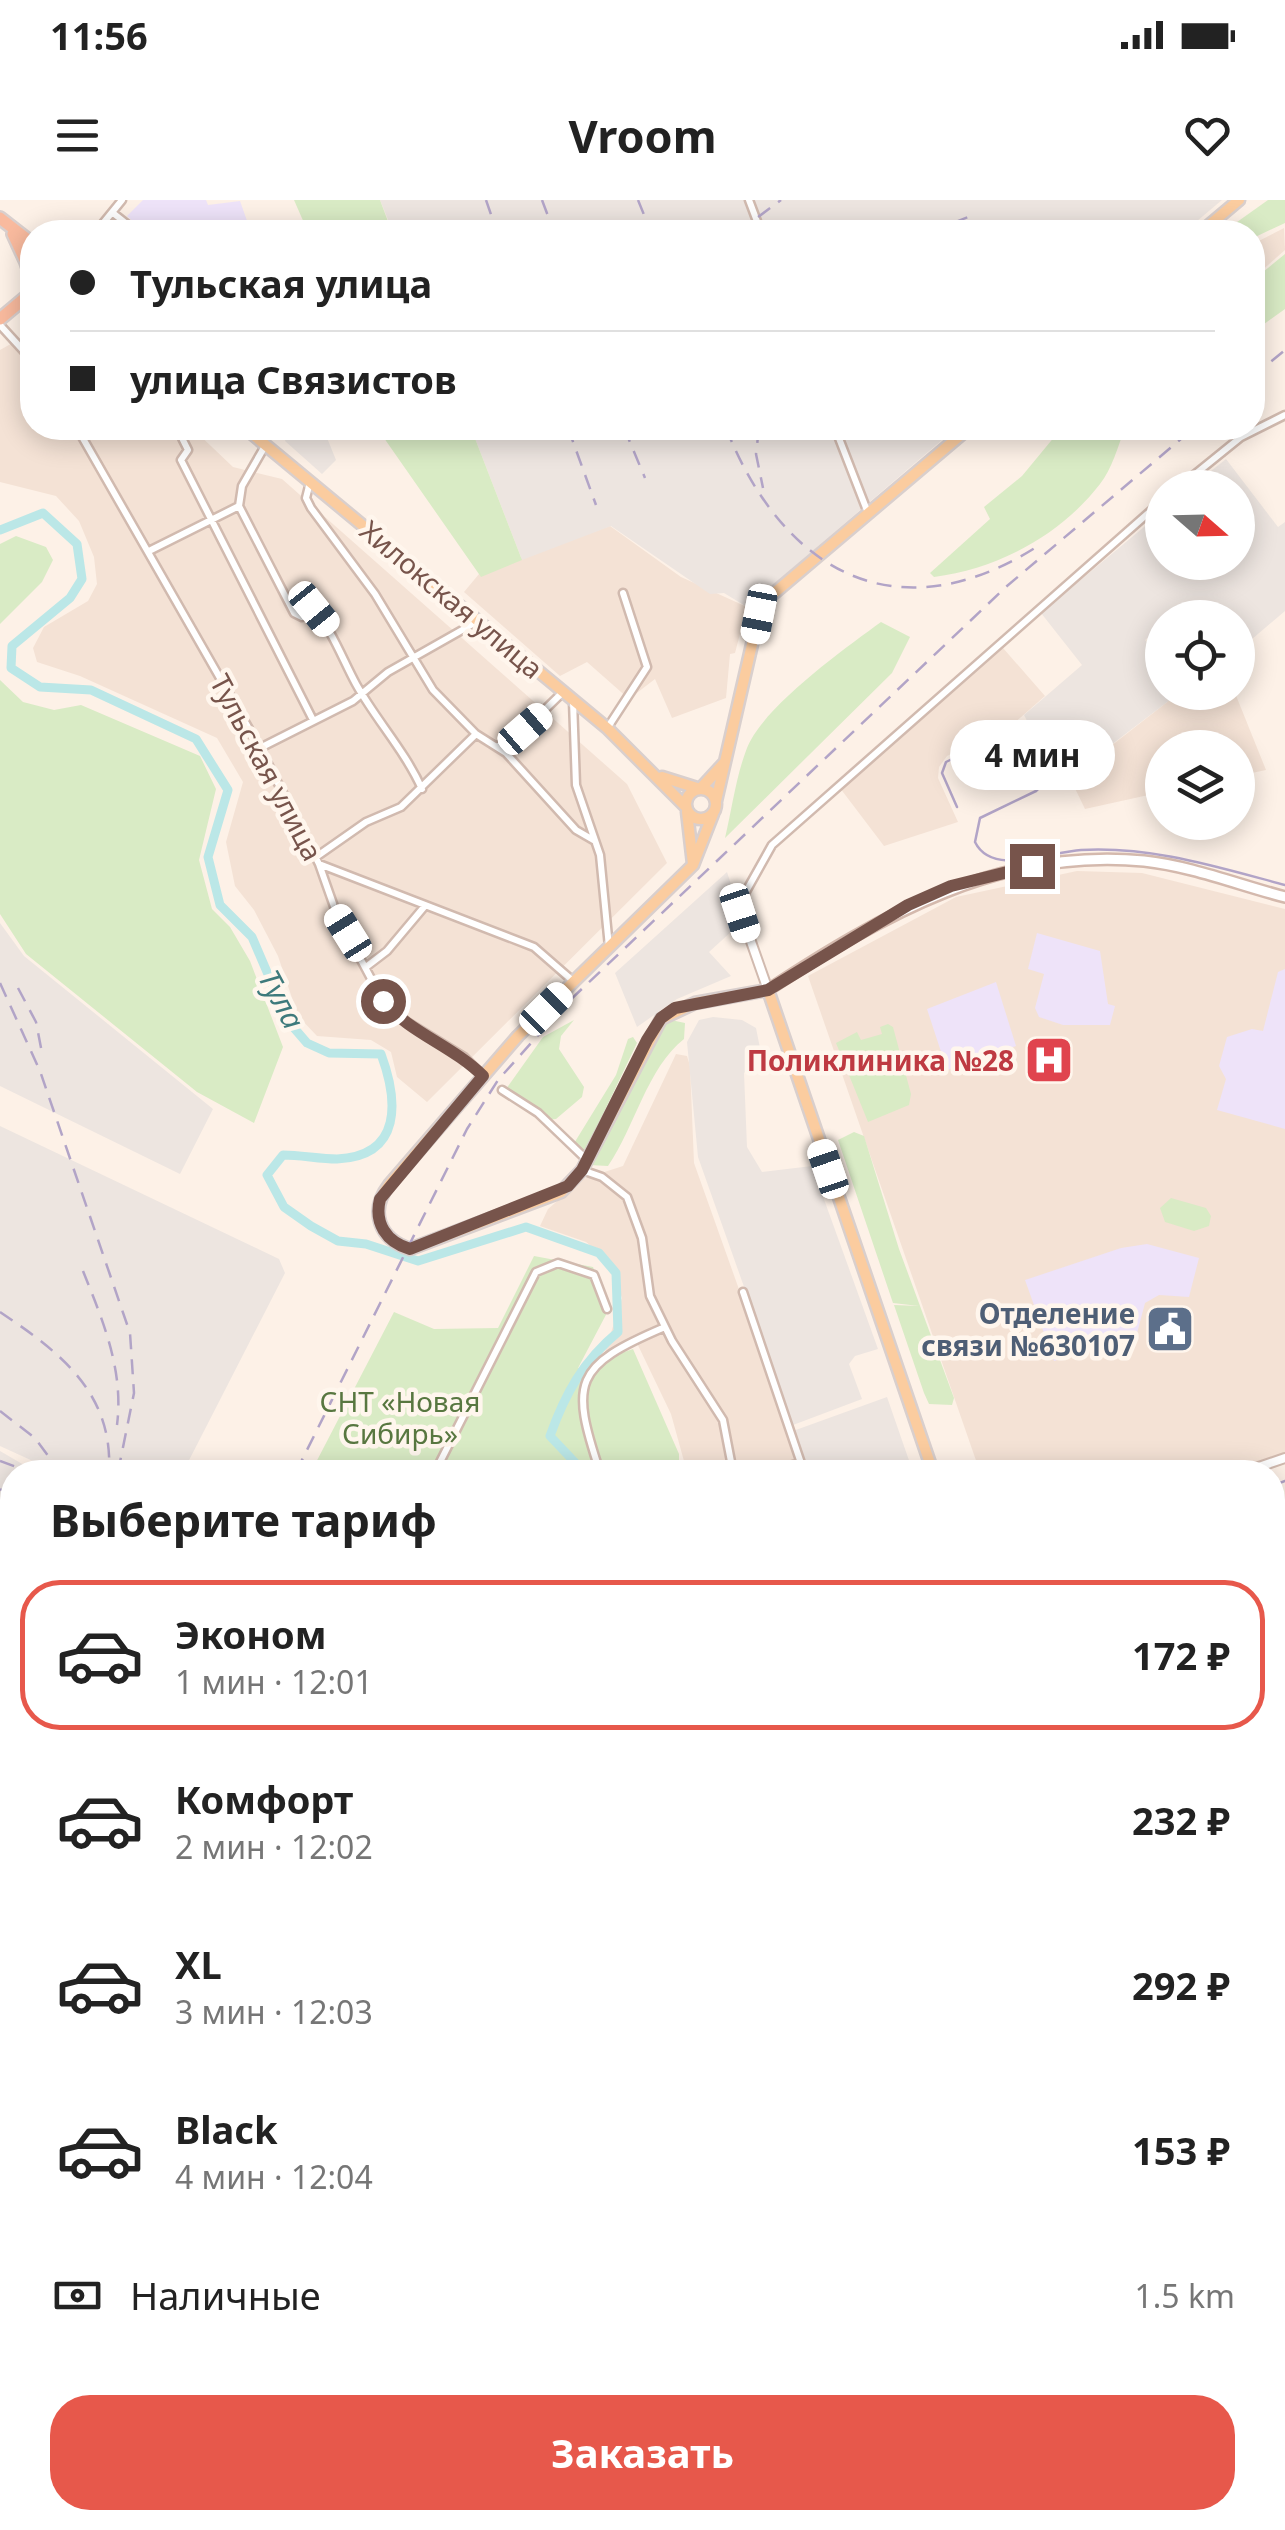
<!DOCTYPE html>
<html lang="ru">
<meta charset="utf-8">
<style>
:root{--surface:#fff;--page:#f2f2f2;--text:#222;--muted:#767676;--line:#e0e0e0;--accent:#e7584b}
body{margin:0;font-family:"Noto Sans",sans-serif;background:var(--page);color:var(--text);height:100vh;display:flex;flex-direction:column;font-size:38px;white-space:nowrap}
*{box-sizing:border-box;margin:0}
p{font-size:32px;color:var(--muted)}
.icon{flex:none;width:55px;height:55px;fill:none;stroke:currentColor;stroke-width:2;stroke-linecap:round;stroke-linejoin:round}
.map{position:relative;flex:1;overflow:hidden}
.panel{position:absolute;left:0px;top:1260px;width:1285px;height:1070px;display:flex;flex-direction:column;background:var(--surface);border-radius:40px 40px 0 0;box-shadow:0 5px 25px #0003}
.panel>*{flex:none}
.guide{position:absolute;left:20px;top:20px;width:1245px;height:220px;border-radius:40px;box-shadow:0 5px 25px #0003;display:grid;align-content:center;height:220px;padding:0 50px;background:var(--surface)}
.needle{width:65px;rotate:110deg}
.tools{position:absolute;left:1145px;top:270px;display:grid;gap:20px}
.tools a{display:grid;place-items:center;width:110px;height:110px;border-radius:50%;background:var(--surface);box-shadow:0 5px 25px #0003;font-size:50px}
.end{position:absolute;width:45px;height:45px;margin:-22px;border:12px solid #77544b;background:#fff;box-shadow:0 0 0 5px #fff}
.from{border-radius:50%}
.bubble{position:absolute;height:70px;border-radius:35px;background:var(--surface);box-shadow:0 5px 25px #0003;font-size:32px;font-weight:700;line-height:70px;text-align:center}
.car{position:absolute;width:30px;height:60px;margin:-30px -15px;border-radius:12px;box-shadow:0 0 8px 2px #0007;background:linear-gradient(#fff 24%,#345 0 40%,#fff 0 76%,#345 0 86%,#fff 0)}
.guide b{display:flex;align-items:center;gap:35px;height:95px;font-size:38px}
.guide b+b{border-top:2px solid var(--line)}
.guide i{width:25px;height:25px;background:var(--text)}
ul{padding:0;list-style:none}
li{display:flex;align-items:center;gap:30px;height:150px;margin:0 20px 15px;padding:0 30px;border:5px solid transparent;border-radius:40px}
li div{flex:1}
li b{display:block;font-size:38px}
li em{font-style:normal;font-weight:700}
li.on{border-color:var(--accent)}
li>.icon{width:90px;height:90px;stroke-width:1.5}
h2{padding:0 50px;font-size:45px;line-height:120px}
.pay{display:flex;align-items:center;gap:25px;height:110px;padding:0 50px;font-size:38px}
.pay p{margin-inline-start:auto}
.button{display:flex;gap:20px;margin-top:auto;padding:20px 50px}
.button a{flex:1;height:115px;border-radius:40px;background:var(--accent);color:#fff;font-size:40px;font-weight:700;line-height:115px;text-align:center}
.status{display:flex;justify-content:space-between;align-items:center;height:70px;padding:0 50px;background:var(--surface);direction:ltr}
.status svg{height:28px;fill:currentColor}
header{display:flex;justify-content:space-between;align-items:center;height:130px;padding:0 50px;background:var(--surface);font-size:45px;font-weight:700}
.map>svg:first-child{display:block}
.residential{fill:#f4e2d5}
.industrial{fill:#ede5e0}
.education{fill:#eee3f9}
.green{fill:#d9ebc5}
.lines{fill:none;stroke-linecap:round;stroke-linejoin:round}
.river{stroke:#bbe7e7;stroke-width:9}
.minor-casing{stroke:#d1baaf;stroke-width:11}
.tertiary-casing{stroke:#d1baaf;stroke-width:12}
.secondary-casing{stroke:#d4b9ad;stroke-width:14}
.primary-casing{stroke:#d9cfcd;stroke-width:15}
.trunk-casing{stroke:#d9cfcd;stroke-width:16}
.minor{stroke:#fff;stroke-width:6}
.tertiary{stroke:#fff;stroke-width:8}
.secondary{stroke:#fff;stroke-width:9}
.primary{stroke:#fbcc9f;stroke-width:10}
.trunk{stroke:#f9ba9e;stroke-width:11}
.tram{stroke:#b2a4c7;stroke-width:2.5}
.rail{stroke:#b2a4c7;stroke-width:2.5;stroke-dasharray:15 10;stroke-linecap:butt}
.route{stroke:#77544b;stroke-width:12}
.labels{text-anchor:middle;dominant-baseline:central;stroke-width:9;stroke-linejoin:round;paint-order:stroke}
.street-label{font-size:28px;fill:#77544b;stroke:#fff6ed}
.health-label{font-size:28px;font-weight:bold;fill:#be3a42;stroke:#fff6ed;text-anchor:end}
.service-label{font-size:28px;font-weight:bold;fill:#4e5e75;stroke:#fff6ed;text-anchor:end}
.park-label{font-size:28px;fill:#587740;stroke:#fff6ed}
.water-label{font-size:30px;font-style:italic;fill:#3e7a7c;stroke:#fff6ed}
</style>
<div class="status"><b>11:56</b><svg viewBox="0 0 49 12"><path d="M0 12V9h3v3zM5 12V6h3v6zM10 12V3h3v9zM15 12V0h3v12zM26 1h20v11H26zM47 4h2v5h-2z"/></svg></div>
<header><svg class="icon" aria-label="menu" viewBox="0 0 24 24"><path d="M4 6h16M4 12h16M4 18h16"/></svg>Vroom<svg class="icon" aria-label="heart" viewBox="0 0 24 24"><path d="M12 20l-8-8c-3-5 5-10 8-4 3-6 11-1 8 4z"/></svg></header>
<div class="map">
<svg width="1285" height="2330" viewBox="0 0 1285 2330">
<rect width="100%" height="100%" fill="#fdf1e7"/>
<path class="residential" d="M1284,28L1285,50L1260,72L1253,107V44Z
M32,132V228H192L233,267L282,279L627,584L667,663L427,902L397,877L391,852L371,840L317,836L298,816L278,756L254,710L235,686L226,642L243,582L217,538L80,476L37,462L33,448L44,427L88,401L97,384L94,357L79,321L56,296L0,282V150Z
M610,326L681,377L747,407L735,453L730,454L726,498L672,518L655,479L629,499L587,462L560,476L464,392L479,374Z
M1003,448L1045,496L1012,525L947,556L939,567L938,578L958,622L884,646L840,588Z
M1180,492L1235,493L1266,570L1238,576V548H1162V592L1085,609L1070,578Z
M1077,671L1142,673L1285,709V1253L1227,1272H980L808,776L956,697Z
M676,854L687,856L690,866L694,963L804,1272H687L671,1214L635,1139L604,1155L622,1098L608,1060L586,1042L540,1026L548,1009L583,979L623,966Z
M1273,1831L1285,1835V1984L1273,2031Z
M1285,2034V2330H1203L1206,2318H1272V2079Z
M646,2318H723L722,2330H647Z
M737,2318H1195L1191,2330H782Z"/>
<path class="industrial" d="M380,0H1222L1184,32H393Z
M288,228H323L336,260L322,274L285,241Z
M471,228H956L747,407L724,393L710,394L611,326L522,360Z
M1226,259L1278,327L1285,322V411L1238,451V418L1203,417L1191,403L1172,417L1162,418V425L1145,440L1162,462V492L1179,493L1060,584L1024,515L1082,465L1041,413L1162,312V362H1238V288L1191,287Z
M727,672L743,721L709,752L731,776L677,799L637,827L615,773Z
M0,723L24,756L213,909L180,974L0,886Z
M713,817L742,820L756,828L760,848L744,873L747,947L762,972L812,966L878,1149L855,1156L849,1164L862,1199L793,1225L698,957L687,842L699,820Z
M0,926L279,1059L285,1073L183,1272H48L46,1267L0,1246Z
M887,1197L913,1272H807L793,1231Z
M0,1251L36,1272H12V1374L2,1369L7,1359L0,1355Z
M1285,1328V1658L1273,1672L1272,1338Z
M0,1513L12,1519V1554L0,1585Z"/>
<path class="education" d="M143,0H206L208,5L240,1L251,32H144L127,16Z
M1037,733L1100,751L1108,804L1115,806L1110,825H1063L1039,817L1035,808L1044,774L1028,769Z
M1285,769V929L1217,910L1226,879L1219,866L1227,837L1252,829L1263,831L1278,772Z
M996,782L1016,846L947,870L927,809Z
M1147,1044L1199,1058L1189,1097L1159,1095L1145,1103L1136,1137L1054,1161L1025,1080L1121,1048Z"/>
<path class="green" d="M294,0H380L392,32H308Z
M1268,0H1285V23L1253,38L1252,32H1223Z
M1285,54V109L1260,127L1253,125L1263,72Z
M377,228H471L522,360L481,377Z
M1087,228H1125C1118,246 1112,269 1100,284C1060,336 997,369 934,377L930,373L990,319L984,307L1022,276L1060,230L1072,233Z
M16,336L46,347L53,360L42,382L0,424V344Z
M881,422L910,437L892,473L725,638C732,609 736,576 747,548C763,507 844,449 881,422Z
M0,480L23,502L54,510L81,505L200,556L216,589L199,660L212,709L230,727L250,761L283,847L254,923L197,892L26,754L0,714Z
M574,820L561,836L559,849L584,887L582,897L556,919L546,920L506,889L543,837Z
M671,820L685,823L684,839C647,868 635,927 608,966L589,965L654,833Z
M888,824L893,827L911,894L909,905L868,922L836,843L857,832L861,840L882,834L880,827Z
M633,837L637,843L583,956L573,945L616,875L628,839Z
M854,932L864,936L899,1049L954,1198L952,1205L929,1204L924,1193L894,1105L919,1106L893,1103L838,940Z
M1171,998L1206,1008L1211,1016L1209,1026L1194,1031L1165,1022L1160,1008Z
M534,1056L593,1067L609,1109L578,1168L633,1149L679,1254V1272H311L394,1112L434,1129L498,1128Z
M12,1855V2318H75L0,2330V1880Z
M224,2318H639L640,2330H223Z
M741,2318H763L788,2328L791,2323L812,2329L817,2318H844L840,2330H771L740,2321Z"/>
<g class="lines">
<path class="river" d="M0,330L43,313L77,344L82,379L70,398L12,446L11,468L40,487L91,490L196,539L228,590L208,657L220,705L252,737L288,821L307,843L329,853L381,854C398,900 403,956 337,959C319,959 301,955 283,955L267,975L284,1007L311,1026L338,1041L366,1044L418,1061L526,1027L599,1053L616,1073L618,1132C583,1161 565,1194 550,1236L584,1272
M414,2318L428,2330
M493,2318L517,2325L547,2321
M61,2330L89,2318
M452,2330L476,2318"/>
<g class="minor-casing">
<path id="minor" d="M749,0L761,32
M113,13L137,32
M96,32L122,0
M0,125L32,160
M77,228L260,548L319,664L337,715L383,801L407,822L464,857L483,876
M835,228L868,313
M182,238L188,250L181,260L312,518
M310,282L306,298L311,308L375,394L433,490L476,534L506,553L576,630L595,641
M1178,288L1241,237L1285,215
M239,306L294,413L302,417L314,409C333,432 342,458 356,484C376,520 405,551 422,589
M151,350L239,306L242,286L265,246
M573,501L576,585L600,655L609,747
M608,527L647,467L623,393
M497,547L525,529L563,492
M260,548L353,501L388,472L478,421
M316,657L366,622L401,607L476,534
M319,664L534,747L573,781
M741,713L744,695L772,645L1162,301
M366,767L387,751L424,707
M502,890L538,913L587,960
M582,970L602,977L627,997L642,1038L650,1096L672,1141L723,1220L733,1272
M743,1092L804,1272
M435,1272L536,1072L558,1063L594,1075L607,1109
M600,1272C570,1182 573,1166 665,1127
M767,1272L800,1263
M1272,1686L1285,1672
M0,2168L12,2142
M1272,2250L1285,2253
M696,2320L735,2326L737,2318"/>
</g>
<g class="tertiary-casing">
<path id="tertiary" d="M741,713L768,790
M1244,1272L1285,1258
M734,2330L735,2326"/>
</g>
<g class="secondary-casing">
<path id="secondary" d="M768,790C882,715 1001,647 1144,661C1191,666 1239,685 1285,697"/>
</g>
<g class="primary-casing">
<path id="primary" d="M1201,32L1239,0
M245,228L607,528L685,606
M662,577L697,588
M701,588L725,562
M686 604a15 15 0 1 1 30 0a15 15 0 1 1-30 0Z
M716,601L759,414L766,400L969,228
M687,612L693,664
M713,614L693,665L518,836L389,985C369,1011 379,1039 410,1049L561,992L582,970L661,819L695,803L768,790L933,1272
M1272,1819L1285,1823
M1272,2054L1285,2009
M1199,2330L1202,2318"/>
</g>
<g class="trunk-casing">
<path id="trunk" d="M0,18L32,43
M13,34L26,62
M32,54L26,62L32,80
M0,119L32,92"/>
</g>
<use href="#minor" class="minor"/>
<use href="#tertiary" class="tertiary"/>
<use href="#secondary" class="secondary"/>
<use href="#primary" class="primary"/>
<use href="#trunk" class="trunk"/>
<path class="tram" d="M957,607L942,573L946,562L1007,532L1032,540L1047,580L1036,591L980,618L975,642C992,677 1049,652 1081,650C1152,646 1217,667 1285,685
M1272,1286L1285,1281
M1272,1780L1285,1785"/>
<path class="rail" d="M486,0L497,32
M542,0L554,32
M638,0L651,32
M738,32L781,0
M930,32L976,14
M1252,177L1285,150
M568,228L596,305
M624,228L645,278
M726,228C783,372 897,436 1038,346
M759,228L756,254L763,288
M0,783L40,871L130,1133L134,1193L118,1272
M18,788L36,822L42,853
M83,1071C103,1121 124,1170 117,1225
M0,1112C60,1152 113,1193 109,1271
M0,1211L35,1238L60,1272
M0,1261L30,1272
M296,1272L467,929L498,880L567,803L1007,386L1194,228
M0,1289L12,1298
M0,1459L12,1489
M3,1591L12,1562
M0,1853L12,1828"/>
</g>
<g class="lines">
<path class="route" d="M383,801C410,833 453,846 483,876L380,999C374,1023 386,1042 410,1049L568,986L582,970L647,840L661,818L675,808L768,790L908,705L951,686L1032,666"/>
</g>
<defs>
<g id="hospital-square" transform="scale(2.5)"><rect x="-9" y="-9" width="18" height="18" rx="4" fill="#e0444e" stroke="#fff6ed"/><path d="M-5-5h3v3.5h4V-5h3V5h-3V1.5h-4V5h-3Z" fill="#fff"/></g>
<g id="civic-square" transform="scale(2.5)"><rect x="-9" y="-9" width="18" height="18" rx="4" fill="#5c6f8a" stroke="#fff6ed"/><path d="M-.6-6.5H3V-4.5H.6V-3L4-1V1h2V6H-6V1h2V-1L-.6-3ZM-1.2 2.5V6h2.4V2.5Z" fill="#fff"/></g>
</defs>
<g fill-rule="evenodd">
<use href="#hospital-square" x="1049" y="860"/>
<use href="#civic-square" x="1170" y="1129"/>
</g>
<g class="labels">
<g class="street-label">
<text transform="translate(452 399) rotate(40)">Хилокская улица</text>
<text transform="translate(267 567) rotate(62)">Тульская улица</text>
</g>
<g class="health-label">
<text x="1014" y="860">Поликлиника №28</text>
</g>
<g class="service-label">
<text x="1135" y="1113">Отделение<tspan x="1135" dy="32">связи №630107</tspan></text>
</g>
<g class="park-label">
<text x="400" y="1201">СНТ «Новая<tspan x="400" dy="32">Сибирь»</tspan></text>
</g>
<g class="water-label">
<text transform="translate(282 799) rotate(62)">Тула</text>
</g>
</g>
</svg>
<div class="tools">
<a><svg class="needle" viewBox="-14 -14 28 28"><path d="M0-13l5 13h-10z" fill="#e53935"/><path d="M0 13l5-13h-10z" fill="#767676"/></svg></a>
<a><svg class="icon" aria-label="locate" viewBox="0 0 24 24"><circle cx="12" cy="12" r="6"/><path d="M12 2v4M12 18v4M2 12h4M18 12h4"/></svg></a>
<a><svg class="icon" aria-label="layers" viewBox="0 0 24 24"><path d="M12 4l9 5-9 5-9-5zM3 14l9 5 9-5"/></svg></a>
</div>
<i class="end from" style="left:383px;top:801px"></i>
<i class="end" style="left:1032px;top:666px"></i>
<div class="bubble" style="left:950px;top:520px;width:165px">4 мин</div>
<i class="car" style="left:314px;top:409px;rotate:141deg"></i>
<i class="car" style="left:759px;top:414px;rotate:191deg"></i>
<i class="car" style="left:525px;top:529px;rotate:49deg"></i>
<i class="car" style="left:740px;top:713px;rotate:162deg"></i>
<i class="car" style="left:348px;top:733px;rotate:328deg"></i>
<i class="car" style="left:546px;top:809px;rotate:45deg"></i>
<i class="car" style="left:828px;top:969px;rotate:341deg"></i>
<div class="guide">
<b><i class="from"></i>Тульская улица</b>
<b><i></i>улица Связистов</b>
</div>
<section class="panel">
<h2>Выберите тариф</h2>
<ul>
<li class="on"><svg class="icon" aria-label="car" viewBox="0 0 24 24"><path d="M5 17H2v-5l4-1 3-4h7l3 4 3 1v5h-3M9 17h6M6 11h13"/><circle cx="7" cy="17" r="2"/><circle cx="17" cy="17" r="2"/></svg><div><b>Эконом</b><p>1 мин · 12:01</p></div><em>172 ₽</em></li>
<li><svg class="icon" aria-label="car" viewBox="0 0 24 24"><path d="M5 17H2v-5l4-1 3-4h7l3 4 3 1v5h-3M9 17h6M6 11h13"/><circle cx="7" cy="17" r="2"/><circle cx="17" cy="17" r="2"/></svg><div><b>Комфорт</b><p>2 мин · 12:02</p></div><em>232 ₽</em></li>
<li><svg class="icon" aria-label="car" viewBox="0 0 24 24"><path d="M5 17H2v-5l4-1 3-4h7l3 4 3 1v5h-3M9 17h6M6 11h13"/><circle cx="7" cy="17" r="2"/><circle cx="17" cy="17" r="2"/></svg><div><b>XL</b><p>3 мин · 12:03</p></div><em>292 ₽</em></li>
<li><svg class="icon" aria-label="car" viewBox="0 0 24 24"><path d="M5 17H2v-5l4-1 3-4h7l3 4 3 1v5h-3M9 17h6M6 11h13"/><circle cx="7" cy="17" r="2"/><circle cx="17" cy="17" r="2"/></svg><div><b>Black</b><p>4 мин · 12:04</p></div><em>153 ₽</em></li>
</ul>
<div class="pay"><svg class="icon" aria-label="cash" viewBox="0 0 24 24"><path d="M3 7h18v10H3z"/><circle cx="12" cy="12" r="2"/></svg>Наличные<p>1.5 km</p></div>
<div class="button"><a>Заказать</a></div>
</section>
</div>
